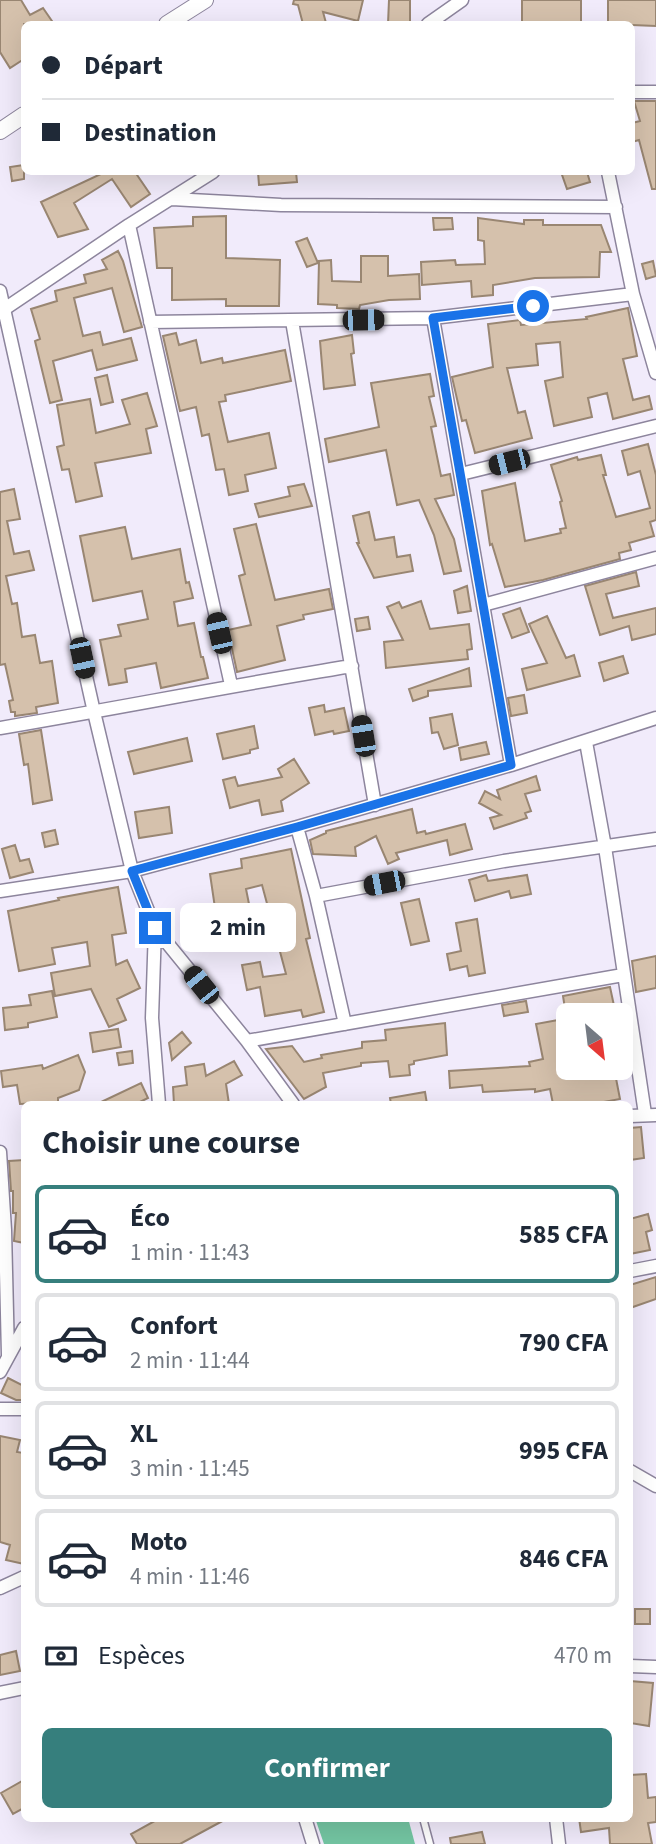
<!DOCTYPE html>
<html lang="fr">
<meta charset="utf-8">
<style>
:root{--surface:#fff;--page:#f2f2f3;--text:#1f2937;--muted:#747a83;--line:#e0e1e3;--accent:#367f7d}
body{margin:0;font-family:"Source Sans 3",sans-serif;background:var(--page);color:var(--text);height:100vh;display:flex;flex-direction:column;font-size:26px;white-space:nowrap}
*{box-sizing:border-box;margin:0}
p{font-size:23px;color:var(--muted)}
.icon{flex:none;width:38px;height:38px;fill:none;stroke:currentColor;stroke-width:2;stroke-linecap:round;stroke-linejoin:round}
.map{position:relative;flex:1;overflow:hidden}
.panel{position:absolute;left:21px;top:1101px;width:612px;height:721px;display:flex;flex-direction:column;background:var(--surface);border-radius:10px;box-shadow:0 7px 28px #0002}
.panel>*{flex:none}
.guide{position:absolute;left:21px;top:21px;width:614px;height:154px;border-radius:10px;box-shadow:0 7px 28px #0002;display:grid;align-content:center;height:154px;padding:0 21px;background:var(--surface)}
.needle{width:46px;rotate:152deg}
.buttons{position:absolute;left:556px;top:1003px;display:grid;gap:14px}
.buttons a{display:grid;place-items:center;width:77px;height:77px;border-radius:10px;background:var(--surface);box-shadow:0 7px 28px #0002;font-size:35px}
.end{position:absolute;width:32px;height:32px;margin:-16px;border:9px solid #1a73e8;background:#fff;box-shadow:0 0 0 4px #fff}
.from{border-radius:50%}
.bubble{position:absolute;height:49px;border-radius:10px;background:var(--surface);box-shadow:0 7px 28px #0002;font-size:23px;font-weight:700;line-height:49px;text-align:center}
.car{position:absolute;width:21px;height:42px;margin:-21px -10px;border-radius:9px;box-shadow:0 0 5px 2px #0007;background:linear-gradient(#222 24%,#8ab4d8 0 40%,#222 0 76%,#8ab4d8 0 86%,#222 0)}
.guide b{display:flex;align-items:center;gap:24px;height:66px;font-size:26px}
.guide b+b{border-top:2px solid var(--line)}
.guide i{width:18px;height:18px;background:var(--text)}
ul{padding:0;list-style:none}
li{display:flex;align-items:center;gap:21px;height:98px;margin:0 14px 10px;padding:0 7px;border:4px solid var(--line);border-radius:10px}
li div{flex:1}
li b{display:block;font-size:26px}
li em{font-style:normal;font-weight:700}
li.current{border-color:var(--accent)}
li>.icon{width:63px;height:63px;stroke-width:1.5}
h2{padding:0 21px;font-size:32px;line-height:84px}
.pay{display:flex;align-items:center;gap:18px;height:77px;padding:0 21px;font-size:26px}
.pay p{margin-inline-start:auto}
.button{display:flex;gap:14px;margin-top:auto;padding:14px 21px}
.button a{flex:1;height:80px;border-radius:10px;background:var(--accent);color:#fff;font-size:28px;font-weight:700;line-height:80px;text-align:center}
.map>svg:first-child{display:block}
.forest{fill:#74c6a3}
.building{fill:#d5c1ac;stroke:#998672;stroke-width:2}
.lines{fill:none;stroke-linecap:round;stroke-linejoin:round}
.service-casing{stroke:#8d859d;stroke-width:9}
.minor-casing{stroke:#8d859d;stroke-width:15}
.tertiary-casing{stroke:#8d859d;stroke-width:18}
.service{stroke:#fff;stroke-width:6}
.minor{stroke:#fff;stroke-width:12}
.tertiary{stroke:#fff;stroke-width:16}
.route{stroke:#1a73e8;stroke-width:9}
</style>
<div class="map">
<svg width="656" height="1844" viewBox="0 0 656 1844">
<rect width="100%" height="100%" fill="#f1ebfb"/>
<path class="forest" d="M315,1818H408L415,1844H324Z"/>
<path class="building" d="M0,0H21L30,15L43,8L54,24H24V59L10,68L0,52Z
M294,0H363L358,21L323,12L326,23L319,24H303L298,5L293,4Z
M389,0H410V22L388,24Z
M522,0H581V24H522Z
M608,0H656V26L608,24Z
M634,101H656V189H652L639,140L632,142V123L640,121Z
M24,165V179L12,181L10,167Z
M105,172H135L150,194L131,207L112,179L74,203L88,229L58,237L41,202Z
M258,172H296L297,182L259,185Z
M561,172H587L590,182L567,189Z
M226,216V258L280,260L279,306H226V299L172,300V268H157L154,228L193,226V217Z
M433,218H452L453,229L434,230Z
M478,218L524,224V220H543V225H601L611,252H600L599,277L535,278L493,285V295L472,297L471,281L422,285L421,262L455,260L456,265L485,264L484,241L478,240Z
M307,238L318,263L307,267L296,242Z
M118,251L123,261L142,327L124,332L112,288L74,298L83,336L100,332L103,345L131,338L137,360L97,370L92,350L53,361L62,400L50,403L35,341L40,339L31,309L57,301L55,291L86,283L84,275L107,269L102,260Z
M361,256H388V276L419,274L420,299L389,300L360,305L359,309L337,308V305L318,304L319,261L331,260L332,281L361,282Z
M653,261L656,276L646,279L642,264Z
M628,308L637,356L623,359L633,400L649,396L652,409L613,419L607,393L588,398L592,417L554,426L545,381L563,377L560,342L536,344L538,365L507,368L518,413L525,411L532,438L475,453L466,420L462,421L452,377L493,367L488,324L520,320L521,325L587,319L586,317Z
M176,333L179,345L196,340L201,363L222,358L223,363L285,350L291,381L225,395L226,401L219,402L228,442L269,433L276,468L245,475L248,491L229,495L224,469L216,470L209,434L202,436L196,407L180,411L163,336Z
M352,335L354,353L351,354L355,385L324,389L320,341Z
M430,374L434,396L429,397L436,426L431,427L441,476L450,474L454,495L435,499L454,539L461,571L444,574L434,535L419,500L397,505L386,450L329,462L325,439L379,427L371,383Z
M107,375L113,402L101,405L95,378Z
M147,393L157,426L146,429L151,453L95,463L102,496L76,502L69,469L62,470L57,447L64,445L57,405L90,399L96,433L130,424L122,400Z
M648,444L656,475V520L650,522L654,536L629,543L631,550L619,553L620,559L543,580L505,587L492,544L490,545L482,491L515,483L525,541L561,533L560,529L566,528L560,502L562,501L551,465L577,457L578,460L601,455L606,475H603L616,517L650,508L640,471L628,475L622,451Z
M304,484L312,506L259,517L255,504L290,496L288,487Z
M14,489L20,519L7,521L14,554L29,551L34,570L6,576L12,604L17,603L22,637L35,635L40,663L52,661L58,703L36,707L37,713L15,716V712H11L9,701L13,700L5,664L0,665V492Z
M369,512L375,540L394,537L397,557L410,555L413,571L374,578L357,543H359L353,516Z
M256,524L275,600L329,589L333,609L303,615L304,619L277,626L285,660L237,672L228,630L251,625L239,576L245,574L234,529Z
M125,527L132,559L180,549L186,583L189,582L193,598L174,602L178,626L194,623L201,657H203L208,678L161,688L156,663L125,669L127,682L109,685L100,640L121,636L118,625L148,619L142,591L93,601L80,536Z
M636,572L639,586L606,594L613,618L656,608V634L632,640L629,626L600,635L585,586Z
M467,586L471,611L458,613L454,591Z
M421,601L430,629L469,624L472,649L467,650L468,659L386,668L384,642L403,640L387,607L399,602L402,608Z
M520,608L529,632L512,638L503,614Z
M547,616L566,658L574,655L580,676L527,690L522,669L547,663L529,624Z
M368,617L370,629L357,631L355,619Z
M623,656L628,673L604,681L599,663Z
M469,668L471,686L428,691V696L413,701L409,689Z
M524,695L527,713L511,716L508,698Z
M324,705L325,712L344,708L349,731L334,734L333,731L315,735L309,708Z
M452,714L458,745L444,749L438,732L432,733L430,718Z
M254,726L258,748L250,750V753L223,759L217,734Z
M41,730L52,800L33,804L28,764L24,765L19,734Z
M187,738L192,761L134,774L128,752Z
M486,742L489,754L461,760L459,748Z
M294,759L309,783L281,801L283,811L262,815L259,800L230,808L223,780L235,777L238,786L282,777L278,769Z
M536,776L540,790L525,794L531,811L525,813L527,818L494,829L490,818L501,815L479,803L485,791L500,799L497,790Z
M169,807L172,833L139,838L135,812Z
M412,809L417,833L425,831L426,834L465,824L472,849L450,855L447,840L396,853L399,859L388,864L376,836L355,847L356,856L313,854L310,840L326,833V831Z
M55,830L58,844L45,847L42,833Z
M15,845L20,861L29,859L33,872L10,878L2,849Z
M291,849L310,938L306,939L324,1012L303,1017L301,1010L265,1016L260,987L247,990L242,965L260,962L263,977L286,974L262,885L246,889L249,904L215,908L210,874L242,868L241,859Z
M486,875L488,881L527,875L531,894L511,898L509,891L475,901L469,880Z
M118,887L126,933L112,935L116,965L127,960L140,988L117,999L126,1020L109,1027L91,989L55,996L51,973L90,966L87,942L52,948L55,964L19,971L8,911L59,900L58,898Z
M419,899L429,941L411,945L401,903Z
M477,919L485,973L469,976L467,966L450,970L447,954L461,951L456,923Z
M215,924L219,944L191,950L187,929Z
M656,956V988L636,992L632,961Z
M610,987L616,1015H566L563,996Z
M52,991L57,1017L28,1023V1027L5,1030L3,1008L31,1005L29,995Z
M526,1001L528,1012L504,1016L502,1005Z
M569,1018V1068H580L581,1071L614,1068L620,1099L593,1104H553L550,1089L535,1092V1089L483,1092L482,1085L450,1088L449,1071L530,1066L529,1062L543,1059L536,1024Z
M445,1023L447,1055L414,1061V1064L409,1065L410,1075L390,1077L388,1061L361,1063V1066L323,1073L326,1087L304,1099L266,1049L292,1046L304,1062L322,1058L321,1055L362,1048V1042L386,1040L385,1030Z
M118,1029L121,1047L93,1052L90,1033Z
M182,1032L191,1043L172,1060L169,1043Z
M132,1051L133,1063L119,1065L117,1053Z
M78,1055L85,1072L79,1090L58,1098V1102L20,1104L17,1085L3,1087L1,1071L42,1065L43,1069Z
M234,1061L242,1075L226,1084L229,1104H174L173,1087L187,1085L185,1067L204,1064L206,1076Z
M141,1083L148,1098L136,1104H97Z
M425,1092L427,1104H391L390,1098Z
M641,1127L644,1158L630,1160V1128Z
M24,1160V1243L14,1241L16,1213H13V1191H11L9,1161Z
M648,1214L652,1230L646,1232L650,1250L630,1254V1219Z
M656,1277V1299L630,1308V1285Z
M8,1378L24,1386V1400H16L1,1393Z
M0,1436L20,1440L17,1452L24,1453V1564L6,1560L10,1545L0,1542Z
M635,1609H650V1624H635Z
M16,1651L20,1671L0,1675V1655Z
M630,1681L653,1683L649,1726L630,1723Z
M646,1774L648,1798L656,1797V1822L648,1823L652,1844H610L609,1828L581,1832L579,1818H630V1775Z
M24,1780V1808L13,1814L1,1793Z
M160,1818H228L180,1844H137L131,1834Z
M482,1832L485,1844H451L450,1838Z"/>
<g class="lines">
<g class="service-casing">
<path id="service" d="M423,1818L430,1844"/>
</g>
<g class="minor-casing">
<path id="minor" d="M428,24L462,0
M632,92H656
M608,172L633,294L656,373
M172,199L281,205L616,207
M129,225L231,685
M0,291L94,712L132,871L155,928L152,1018L159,1104
M0,312L129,225L213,172
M433,318L511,765
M292,321L375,805
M150,322L433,318L633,294
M461,474L656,426
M483,605L656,558
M0,728C118,708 234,685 352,666
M586,742L605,847L645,1114
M297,827L316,896L345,1024
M0,891L132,871L297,827L511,765L656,718
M316,896L504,861L656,839
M155,928L247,1041L293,1104
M247,1041L623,975
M630,1116L656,1115
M0,1152L5,1230L8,1355
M630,1271L656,1266
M0,1372L24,1328
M0,1409H24
M630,1471L656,1486
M0,1588L24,1577
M630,1666L656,1667
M0,1693L24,1688
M305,1818L313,1844
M556,1818L559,1844"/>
</g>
<g class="tertiary-casing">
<path id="tertiary" d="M167,24L205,0
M0,131L24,115"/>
</g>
<use href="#service" class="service"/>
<use href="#minor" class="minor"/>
<use href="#tertiary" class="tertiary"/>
</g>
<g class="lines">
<path class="route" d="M155,928L132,871L297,827L511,765L433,318L533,306"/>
</g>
</svg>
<div class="buttons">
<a><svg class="needle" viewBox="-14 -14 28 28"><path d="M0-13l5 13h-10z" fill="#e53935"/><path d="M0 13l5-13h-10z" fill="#747a83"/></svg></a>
</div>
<i class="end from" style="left:533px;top:306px"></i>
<i class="end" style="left:155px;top:928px"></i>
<div class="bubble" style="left:180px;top:903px;width:116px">2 min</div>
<i class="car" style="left:363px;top:320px;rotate:89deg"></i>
<i class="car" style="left:509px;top:462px;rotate:256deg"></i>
<i class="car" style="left:219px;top:633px;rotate:347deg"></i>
<i class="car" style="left:82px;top:658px;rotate:168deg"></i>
<i class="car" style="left:363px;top:736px;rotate:351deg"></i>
<i class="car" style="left:384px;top:883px;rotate:259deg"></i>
<i class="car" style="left:201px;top:985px;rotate:321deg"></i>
<div class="guide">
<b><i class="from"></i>Départ</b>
<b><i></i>Destination</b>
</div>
<section class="panel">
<h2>Choisir une course</h2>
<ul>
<li class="current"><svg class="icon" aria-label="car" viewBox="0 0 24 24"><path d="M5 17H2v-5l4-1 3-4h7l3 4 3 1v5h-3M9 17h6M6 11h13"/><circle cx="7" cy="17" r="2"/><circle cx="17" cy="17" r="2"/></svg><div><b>Éco</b><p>1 min · 11:43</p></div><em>585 CFA</em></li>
<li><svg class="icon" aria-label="car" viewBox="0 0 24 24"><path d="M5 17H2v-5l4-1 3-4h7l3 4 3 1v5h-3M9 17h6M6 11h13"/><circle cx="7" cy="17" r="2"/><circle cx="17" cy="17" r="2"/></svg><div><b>Confort</b><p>2 min · 11:44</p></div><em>790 CFA</em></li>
<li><svg class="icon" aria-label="car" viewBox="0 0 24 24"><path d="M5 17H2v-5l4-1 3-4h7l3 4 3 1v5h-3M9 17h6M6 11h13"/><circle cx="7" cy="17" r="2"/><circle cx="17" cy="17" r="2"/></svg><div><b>XL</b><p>3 min · 11:45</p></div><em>995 CFA</em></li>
<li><svg class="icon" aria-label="car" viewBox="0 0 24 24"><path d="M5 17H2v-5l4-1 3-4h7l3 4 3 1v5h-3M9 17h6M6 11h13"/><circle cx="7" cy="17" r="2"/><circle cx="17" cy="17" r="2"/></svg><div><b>Moto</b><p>4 min · 11:46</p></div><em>846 CFA</em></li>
</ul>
<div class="pay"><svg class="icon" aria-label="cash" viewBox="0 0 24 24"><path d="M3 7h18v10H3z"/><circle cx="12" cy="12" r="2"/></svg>Espèces<p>470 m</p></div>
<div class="button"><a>Confirmer</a></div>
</section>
</div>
